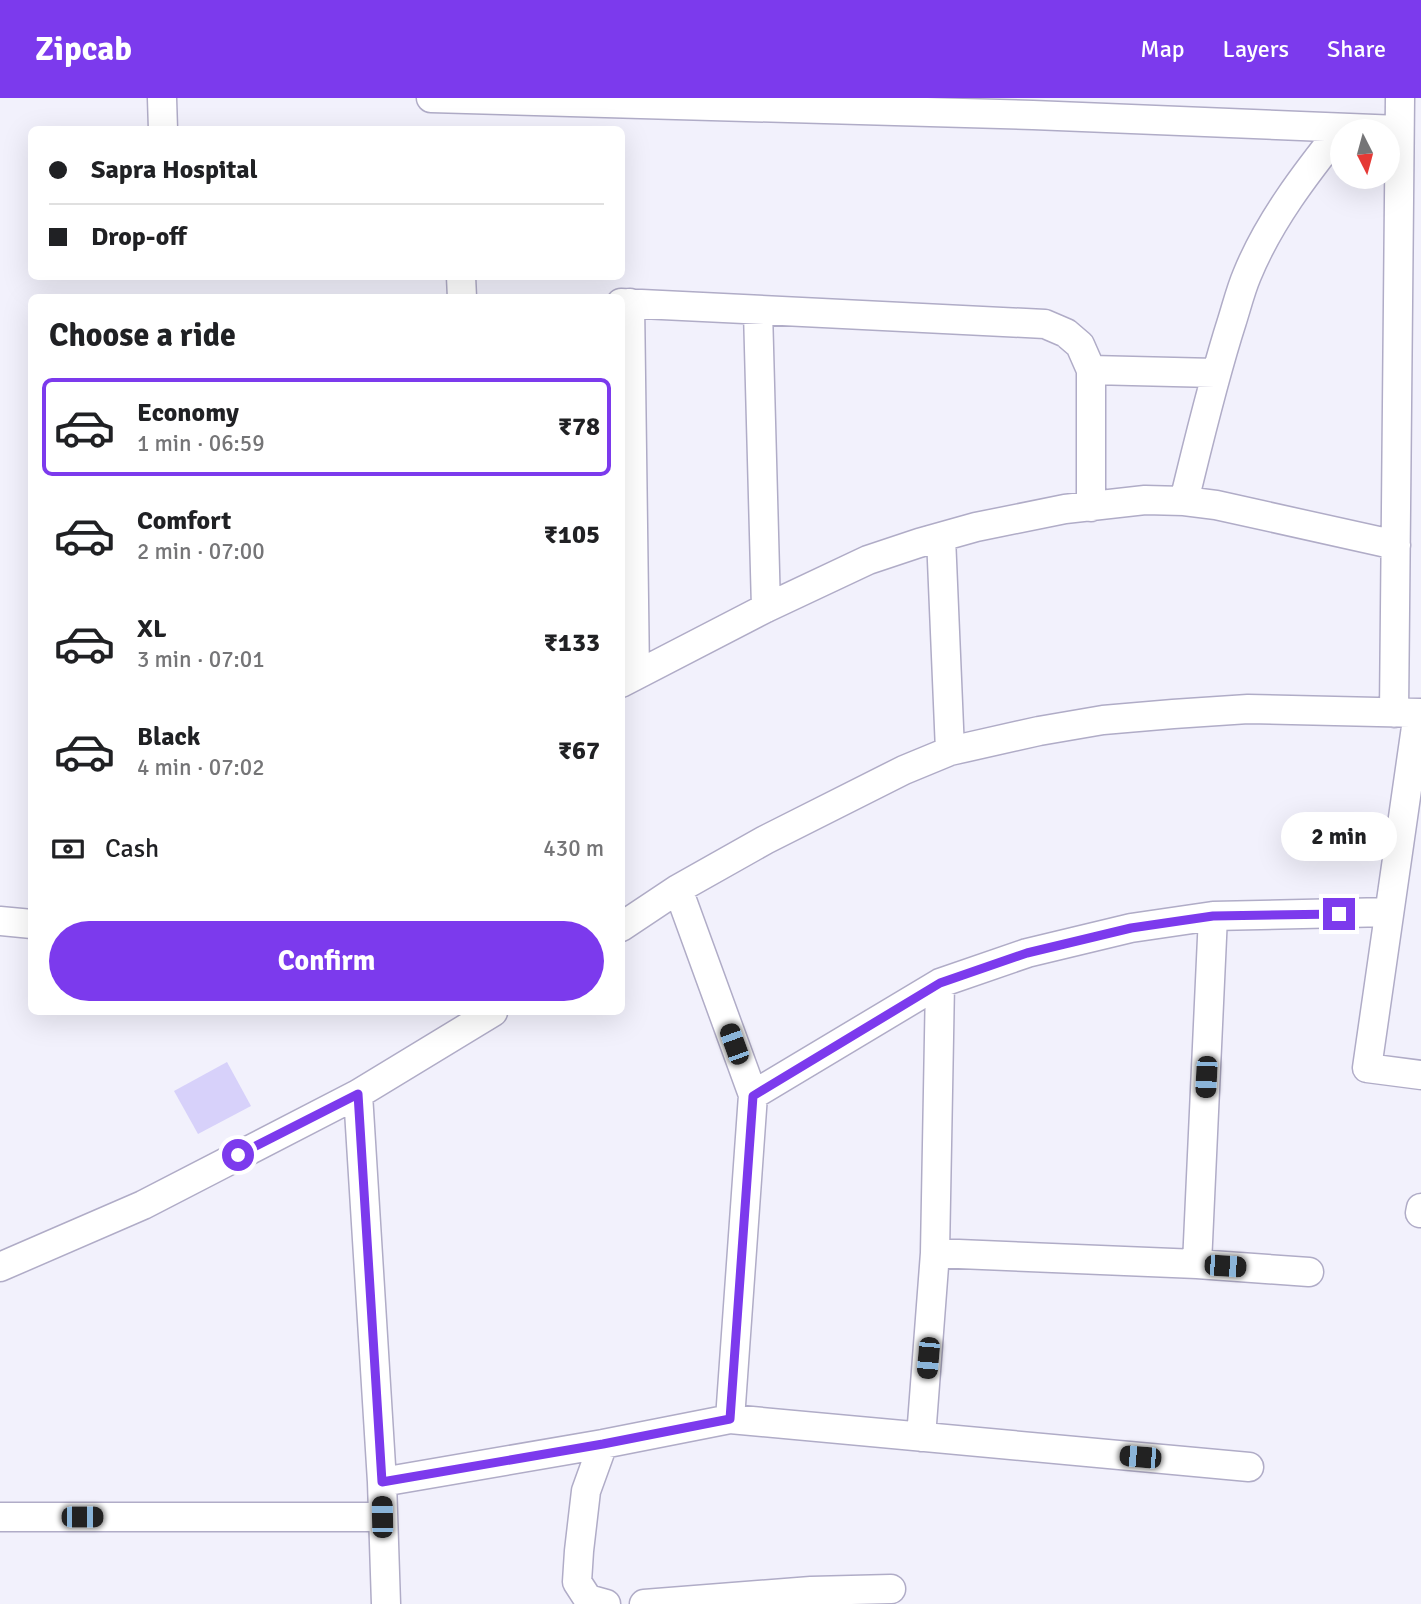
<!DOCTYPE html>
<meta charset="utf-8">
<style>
:root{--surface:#fff;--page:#f2f2f2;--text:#202124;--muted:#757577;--line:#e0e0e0;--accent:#7c3aed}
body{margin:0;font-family:Signika,sans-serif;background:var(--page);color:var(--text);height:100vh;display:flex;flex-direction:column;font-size:26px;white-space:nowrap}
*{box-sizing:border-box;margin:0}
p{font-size:23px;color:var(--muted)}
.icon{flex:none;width:38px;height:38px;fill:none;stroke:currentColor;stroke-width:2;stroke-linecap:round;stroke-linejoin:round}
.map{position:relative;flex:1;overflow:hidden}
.sheet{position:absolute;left:28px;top:196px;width:597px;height:721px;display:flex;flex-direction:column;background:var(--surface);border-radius:10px;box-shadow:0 7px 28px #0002}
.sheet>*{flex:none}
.banner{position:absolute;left:28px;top:28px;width:597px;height:154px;border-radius:10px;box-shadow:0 7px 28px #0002;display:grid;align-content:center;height:154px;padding:0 21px;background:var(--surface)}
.needle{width:46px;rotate:174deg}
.fabs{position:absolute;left:1330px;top:21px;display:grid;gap:14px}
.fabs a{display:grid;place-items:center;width:70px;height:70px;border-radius:50%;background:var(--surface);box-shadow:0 7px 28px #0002;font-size:35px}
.end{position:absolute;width:32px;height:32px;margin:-16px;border:9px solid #7c3aed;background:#fff;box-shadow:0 0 0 4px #fff}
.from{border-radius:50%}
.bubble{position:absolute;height:49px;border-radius:24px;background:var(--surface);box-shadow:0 7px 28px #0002;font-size:23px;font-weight:700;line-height:49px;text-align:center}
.car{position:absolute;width:21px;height:42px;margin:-21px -10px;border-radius:9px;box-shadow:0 0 5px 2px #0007;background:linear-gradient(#222 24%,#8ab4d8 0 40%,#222 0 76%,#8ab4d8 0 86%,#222 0)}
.banner b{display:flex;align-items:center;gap:24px;height:66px;font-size:26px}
.banner b+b{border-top:2px solid var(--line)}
.banner i{width:18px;height:18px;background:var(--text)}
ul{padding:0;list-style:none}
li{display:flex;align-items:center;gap:21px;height:98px;margin:0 14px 10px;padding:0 7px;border:4px solid transparent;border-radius:10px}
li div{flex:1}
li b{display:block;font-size:26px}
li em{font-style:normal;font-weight:700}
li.active{border-color:var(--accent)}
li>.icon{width:63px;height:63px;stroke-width:1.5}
h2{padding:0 21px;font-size:32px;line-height:84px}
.pay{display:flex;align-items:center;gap:18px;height:77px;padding:0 21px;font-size:26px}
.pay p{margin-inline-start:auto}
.action{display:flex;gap:14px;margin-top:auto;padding:14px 21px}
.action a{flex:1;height:80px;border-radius:42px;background:var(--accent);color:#fff;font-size:28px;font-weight:700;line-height:80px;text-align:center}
header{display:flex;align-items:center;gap:42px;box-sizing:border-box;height:98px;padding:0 35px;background:var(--accent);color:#fff}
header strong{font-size:33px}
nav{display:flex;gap:38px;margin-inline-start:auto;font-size:24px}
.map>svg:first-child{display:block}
.building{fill:#d7d1fa}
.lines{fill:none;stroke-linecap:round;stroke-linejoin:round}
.minor-casing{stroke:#b0acc7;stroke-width:31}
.minor{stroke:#fff;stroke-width:28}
.route{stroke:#7c3aed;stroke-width:9}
</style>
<header>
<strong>Zipcab</strong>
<nav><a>Map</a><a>Layers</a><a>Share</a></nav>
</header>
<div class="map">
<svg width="1421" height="1506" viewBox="0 0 1421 1506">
<rect width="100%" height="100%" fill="#f2f1fc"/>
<path class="building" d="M227,964L251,1008L198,1036L174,993Z"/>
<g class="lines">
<g class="minor-casing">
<path id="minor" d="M162,0L163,32
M431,0L1033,17L1399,32
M461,178L462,200
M621,205L1045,226L1066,235L1080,247L1091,272V409
M630,205L635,577
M758,213L766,510
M1091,272L1215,275
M1184,403C1199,342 1213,282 1232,223C1237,207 1241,191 1247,177C1269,123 1306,75 1342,30
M941,439L950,653
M621,585L766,510L868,462L919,445L976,429L1065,411L1145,402L1184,403L1216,407L1396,447
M1394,615L1400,0
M1418,615L1367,970L1421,977
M678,791L753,997L730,1321L1249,1369
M0,823L32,826
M621,829L678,791L765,742L904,672L950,653L1039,633L1103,622L1173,616L1248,611L1421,615
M358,996L382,1384L386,1506
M753,997L940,885L1027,855L1131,830L1213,818L1389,814
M1420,1115L1421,1110
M935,1155L1197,1166L1309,1174
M1197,1166L1213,818
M0,1169L143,1107L358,996L493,914
M921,1339L935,1155L940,885
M603,1346L586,1393L579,1453L577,1484L588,1501L606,1506
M382,1384L603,1346L730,1321
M0,1419H382
M644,1506L811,1493L891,1491"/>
</g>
<use href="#minor" class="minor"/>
</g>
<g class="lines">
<path class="route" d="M238,1057L358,996L382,1384L603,1346L730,1321L753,998L940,885L1027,855L1131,830L1213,818L1339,816"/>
</g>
</svg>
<div class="fabs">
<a><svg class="needle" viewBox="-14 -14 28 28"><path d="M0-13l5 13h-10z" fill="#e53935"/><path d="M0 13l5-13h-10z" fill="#757577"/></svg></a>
</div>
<i class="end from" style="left:238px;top:1057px"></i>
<i class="end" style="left:1339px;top:816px"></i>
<div class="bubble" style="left:1281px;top:714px;width:116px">2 min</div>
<i class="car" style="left:734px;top:946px;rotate:340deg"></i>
<i class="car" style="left:1206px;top:979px;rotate:183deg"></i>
<i class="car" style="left:1225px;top:1168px;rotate:94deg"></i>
<i class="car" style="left:928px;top:1260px;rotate:185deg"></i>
<i class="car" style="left:1140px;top:1359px;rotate:275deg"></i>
<i class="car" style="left:82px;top:1419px;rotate:90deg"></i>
<i class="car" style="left:382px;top:1419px;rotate:359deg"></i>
<div class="banner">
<b><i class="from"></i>Sapra Hospital</b>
<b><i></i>Drop-off</b>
</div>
<section class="sheet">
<h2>Choose a ride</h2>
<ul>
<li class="active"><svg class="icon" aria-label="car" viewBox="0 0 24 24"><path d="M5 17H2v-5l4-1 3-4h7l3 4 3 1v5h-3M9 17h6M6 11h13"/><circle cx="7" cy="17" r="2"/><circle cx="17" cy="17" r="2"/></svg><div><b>Economy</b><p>1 min · 06:59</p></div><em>₹78</em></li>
<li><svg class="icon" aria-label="car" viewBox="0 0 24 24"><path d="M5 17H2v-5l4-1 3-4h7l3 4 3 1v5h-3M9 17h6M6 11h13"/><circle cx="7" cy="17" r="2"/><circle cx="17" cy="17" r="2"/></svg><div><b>Comfort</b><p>2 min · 07:00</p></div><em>₹105</em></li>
<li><svg class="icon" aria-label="car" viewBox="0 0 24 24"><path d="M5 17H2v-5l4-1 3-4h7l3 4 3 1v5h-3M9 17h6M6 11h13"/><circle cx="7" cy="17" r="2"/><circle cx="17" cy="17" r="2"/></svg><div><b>XL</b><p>3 min · 07:01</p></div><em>₹133</em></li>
<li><svg class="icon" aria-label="car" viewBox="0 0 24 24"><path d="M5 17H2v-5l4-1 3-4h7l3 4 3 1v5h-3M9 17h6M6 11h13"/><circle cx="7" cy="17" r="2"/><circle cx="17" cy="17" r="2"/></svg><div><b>Black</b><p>4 min · 07:02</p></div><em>₹67</em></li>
</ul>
<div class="pay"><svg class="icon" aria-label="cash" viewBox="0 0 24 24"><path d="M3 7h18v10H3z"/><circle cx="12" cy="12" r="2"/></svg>Cash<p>430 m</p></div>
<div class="action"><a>Confirm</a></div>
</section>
</div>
